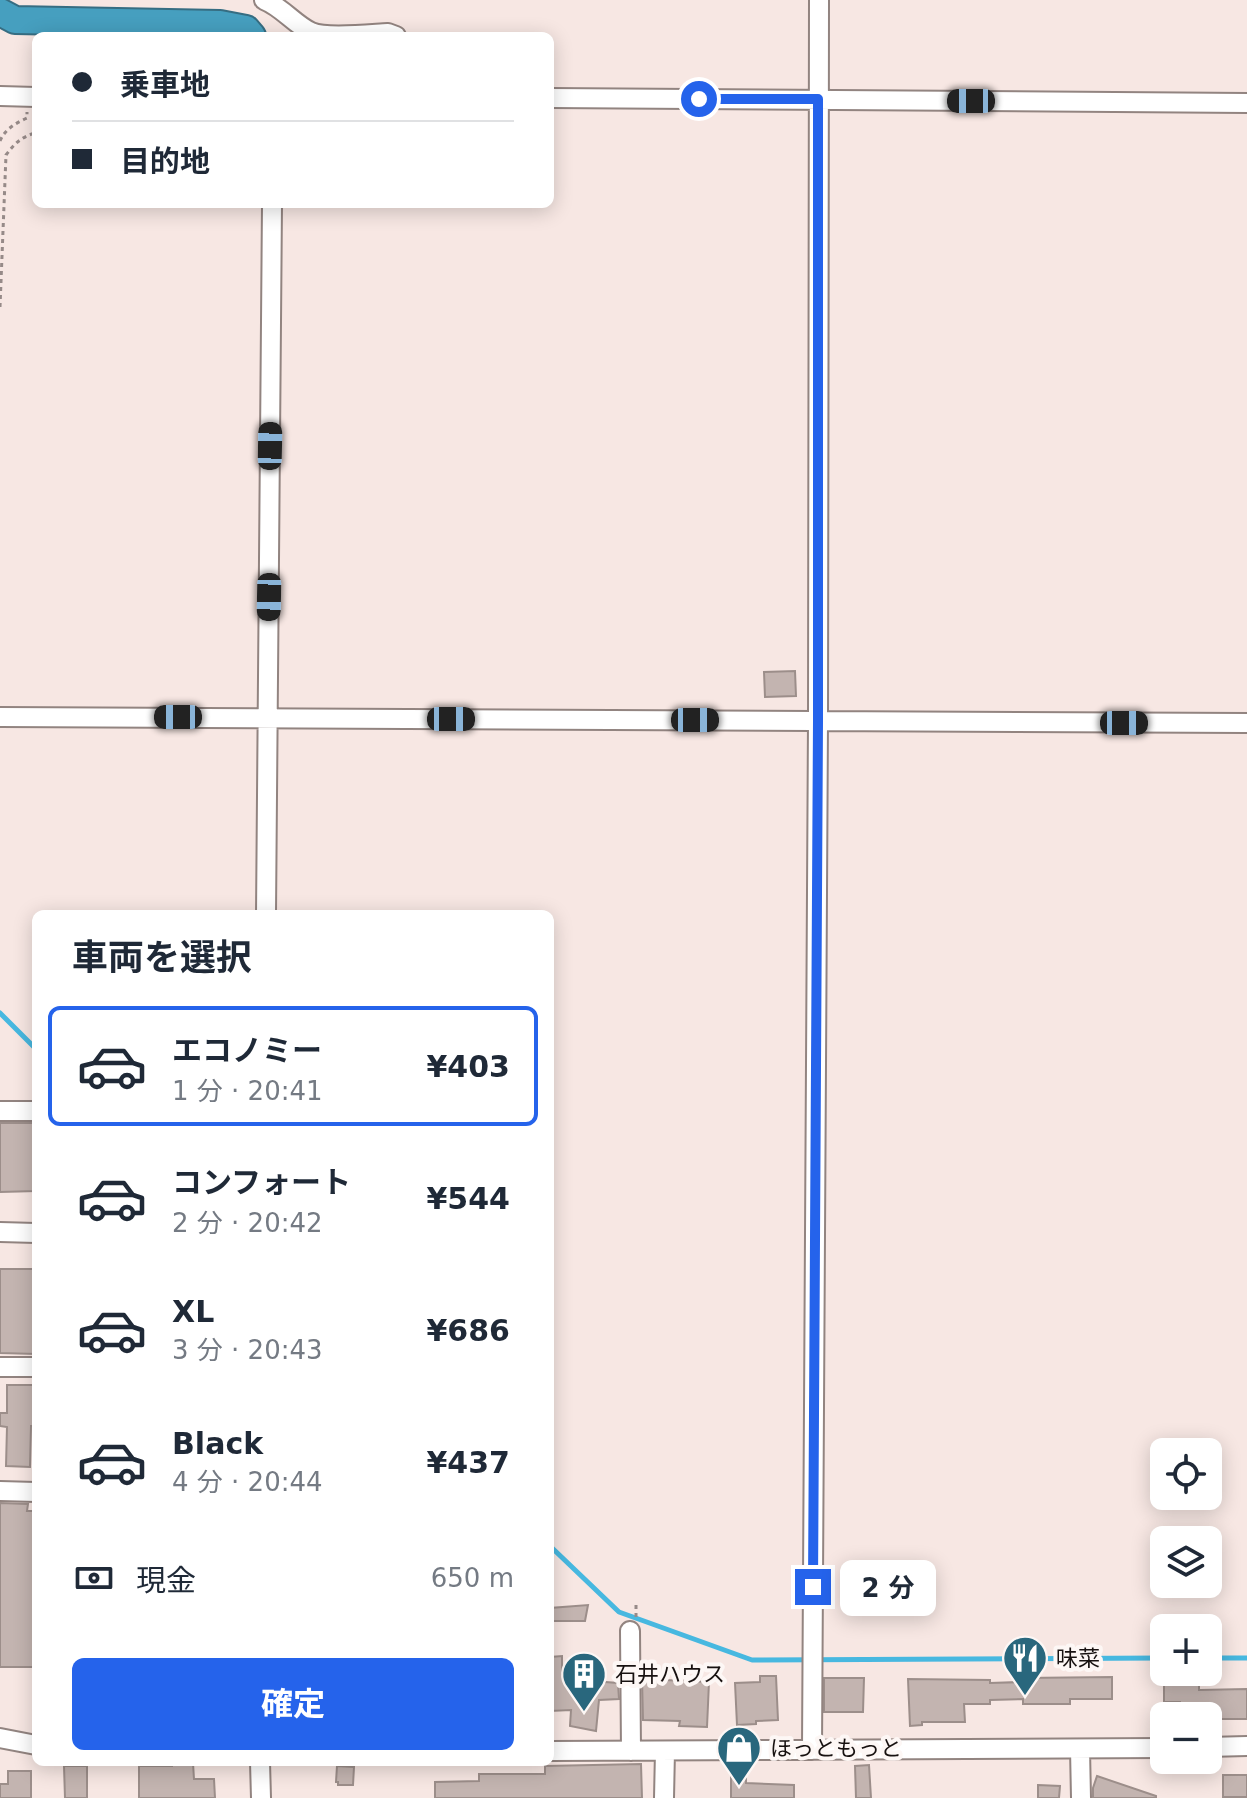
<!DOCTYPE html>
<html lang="ja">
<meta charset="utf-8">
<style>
:root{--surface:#fff;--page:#f6f6f7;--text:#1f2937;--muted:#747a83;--line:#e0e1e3;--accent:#2563eb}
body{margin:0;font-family:"DejaVu Sans","Noto Sans JP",sans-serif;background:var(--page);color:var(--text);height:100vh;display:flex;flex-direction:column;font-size:30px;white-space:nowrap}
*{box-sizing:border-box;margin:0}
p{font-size:26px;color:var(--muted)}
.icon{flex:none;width:44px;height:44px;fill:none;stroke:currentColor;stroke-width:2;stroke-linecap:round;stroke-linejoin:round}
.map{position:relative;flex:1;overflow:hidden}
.side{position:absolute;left:32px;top:910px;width:522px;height:856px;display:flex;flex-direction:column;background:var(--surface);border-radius:12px;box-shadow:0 4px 20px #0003}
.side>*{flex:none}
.top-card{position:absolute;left:32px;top:32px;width:522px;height:176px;border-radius:12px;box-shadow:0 4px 20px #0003;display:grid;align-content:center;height:176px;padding:0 40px;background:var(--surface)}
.fabs{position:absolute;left:1150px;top:1438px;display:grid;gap:16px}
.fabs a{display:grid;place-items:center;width:72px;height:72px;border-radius:12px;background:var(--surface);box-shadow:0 4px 20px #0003;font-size:40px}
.end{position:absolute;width:36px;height:36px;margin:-18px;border:10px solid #2563eb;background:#fff;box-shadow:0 0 0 4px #fff}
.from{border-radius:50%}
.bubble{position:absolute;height:56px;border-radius:12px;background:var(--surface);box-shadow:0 4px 20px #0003;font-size:26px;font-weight:700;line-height:56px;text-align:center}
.car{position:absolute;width:24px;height:48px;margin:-24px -12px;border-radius:10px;box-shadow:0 0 6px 2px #0007;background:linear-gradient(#222 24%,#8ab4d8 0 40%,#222 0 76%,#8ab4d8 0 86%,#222 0)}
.top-card b{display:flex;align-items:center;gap:28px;height:76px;font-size:30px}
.top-card b+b{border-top:2px solid var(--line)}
.top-card i{width:20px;height:20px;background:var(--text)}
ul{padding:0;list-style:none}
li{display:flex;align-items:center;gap:24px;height:120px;margin:0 16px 12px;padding:0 24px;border:4px solid transparent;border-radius:12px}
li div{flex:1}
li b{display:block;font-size:30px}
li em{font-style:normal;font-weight:700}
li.current{border-color:var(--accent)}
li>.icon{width:72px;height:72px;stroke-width:1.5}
h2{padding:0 40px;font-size:36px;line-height:96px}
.pay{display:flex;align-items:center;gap:20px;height:88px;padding:0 40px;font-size:30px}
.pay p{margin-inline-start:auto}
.cta{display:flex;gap:16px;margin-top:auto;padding:16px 40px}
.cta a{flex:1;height:92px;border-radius:12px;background:var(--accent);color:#fff;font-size:32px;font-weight:700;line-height:92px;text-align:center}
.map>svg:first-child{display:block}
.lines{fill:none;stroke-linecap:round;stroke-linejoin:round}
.stream{stroke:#47b8e0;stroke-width:5}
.building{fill:#c3b4b0;stroke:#9c8e8a;stroke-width:2}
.minor-casing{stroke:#928480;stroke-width:22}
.highway-casing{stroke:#366d82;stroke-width:30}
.path{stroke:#968a88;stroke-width:3;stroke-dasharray:4 4;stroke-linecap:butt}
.minor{stroke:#fff;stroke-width:18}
.highway{stroke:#469fbf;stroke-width:26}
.route{stroke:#2563eb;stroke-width:10}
.labels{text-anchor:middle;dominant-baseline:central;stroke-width:8;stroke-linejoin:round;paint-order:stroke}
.poi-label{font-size:22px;fill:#171110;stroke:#fdf7f5;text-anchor:start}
</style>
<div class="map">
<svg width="1247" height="1798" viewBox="0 0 1247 1798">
<rect width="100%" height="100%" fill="#f7e7e3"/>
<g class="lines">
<path class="stream" d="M0,1013L36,1049
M550,1546L619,1612L752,1660L1164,1658
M1208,1658H1247"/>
</g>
<path class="building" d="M795,671L796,696L765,697L764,672Z
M0,1123H36V1191L0,1192Z
M0,1269H36V1354L0,1353Z
M7,1385H36V1426H31L30,1467L6,1466L7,1427L0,1426V1413H7Z
M0,1503L28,1504L27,1511H36V1667H0Z
M588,1605L585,1621H550V1608Z
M562,1656V1674H565L566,1679L618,1683L619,1699L599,1700L596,1731L570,1726L571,1710L550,1711V1657Z
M760,1676H776L778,1720L756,1721V1724L737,1725L735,1683L760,1682Z
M1112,1677V1699H1070V1704H1023V1699L990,1700V1704H964L965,1722H922V1725L910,1726L908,1679L990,1680V1683L1022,1682V1678Z
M1192,1677V1685H1199V1690L1247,1689V1719H1212V1716H1184V1706H1180V1702H1164V1678Z
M824,1678H864L863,1712H824Z
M642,1679L709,1682L707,1727L679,1726L680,1721L643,1720Z
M172,1763H193L194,1779H214L215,1798H139V1766H172Z
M641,1764L642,1798H435V1782L479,1781V1774H545V1766Z
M869,1765L871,1798H856L855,1766Z
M64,1766H87V1798H65Z
M337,1766L354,1767L353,1785H338V1782H336Z
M8,1771H31V1798H0V1784H8Z
M1223,1775H1247V1797H1223Z
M746,1776V1783L794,1785V1798H731V1777Z
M1097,1776L1156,1796V1798H1093V1788Z
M1038,1785L1060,1786L1059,1798H1038Z"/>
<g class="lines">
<g class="minor-casing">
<path id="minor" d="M264,0C282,7 294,24 311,32C326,39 370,34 388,33L396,36
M0,96L36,97
M550,98L1247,103
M0,717L1247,723
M266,914L272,204
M0,1111H36
M0,1232L36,1233
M0,1367H36
M0,1491L36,1492
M630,1631L631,1751
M0,1738L36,1745
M1208,1747L1247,1746
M1080,1749L1081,1798
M812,1750L818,721L819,0
M550,1751L1164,1748
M260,1762L261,1798
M664,1798L665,1751"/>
</g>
<g class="highway-casing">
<path id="highway" d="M0,12L15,20L220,24L246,29L252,36"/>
</g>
<path class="path" d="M0,141C5,129 16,123 27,118V112
M0,307L6,155C14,144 22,136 36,133
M636,1605V1617"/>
<use href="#minor" class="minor"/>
<use href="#highway" class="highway"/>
</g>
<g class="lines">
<path class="route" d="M699,99H818V721L813,1587"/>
</g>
<defs>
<g id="restaurant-pin" transform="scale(2.3)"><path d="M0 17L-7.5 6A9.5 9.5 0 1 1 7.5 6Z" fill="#29677d" stroke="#fdf7f5"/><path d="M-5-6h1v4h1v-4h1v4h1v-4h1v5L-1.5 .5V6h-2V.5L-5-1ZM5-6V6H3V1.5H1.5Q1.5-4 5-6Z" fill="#fff"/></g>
<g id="building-pin" transform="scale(2.3)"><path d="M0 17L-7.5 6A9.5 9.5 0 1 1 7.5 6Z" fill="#29677d" stroke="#fdf7f5"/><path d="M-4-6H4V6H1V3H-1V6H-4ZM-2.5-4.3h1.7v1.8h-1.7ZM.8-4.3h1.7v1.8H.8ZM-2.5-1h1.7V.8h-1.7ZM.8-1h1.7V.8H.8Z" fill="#fff"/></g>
<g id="shop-pin" transform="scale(2.3)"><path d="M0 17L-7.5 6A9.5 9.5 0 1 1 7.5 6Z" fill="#29677d" stroke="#fdf7f5"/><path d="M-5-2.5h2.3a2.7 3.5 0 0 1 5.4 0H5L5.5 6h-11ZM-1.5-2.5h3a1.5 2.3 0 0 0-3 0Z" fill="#fff"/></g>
</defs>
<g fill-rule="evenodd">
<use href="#restaurant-pin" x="1025" y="1658"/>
<use href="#building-pin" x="584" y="1674"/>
<use href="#shop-pin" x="739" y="1748"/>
</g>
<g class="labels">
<g class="poi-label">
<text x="1056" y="1658">味菜</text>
<text x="615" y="1674">石井ハウス</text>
<text x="770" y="1748">ほっともっと</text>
</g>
</g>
</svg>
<div class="fabs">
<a><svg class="icon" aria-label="locate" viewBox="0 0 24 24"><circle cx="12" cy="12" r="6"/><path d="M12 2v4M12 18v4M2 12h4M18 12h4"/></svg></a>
<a><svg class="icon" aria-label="layers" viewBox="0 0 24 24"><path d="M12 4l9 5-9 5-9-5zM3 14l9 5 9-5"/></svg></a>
<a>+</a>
<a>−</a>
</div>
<i class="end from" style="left:699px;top:99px"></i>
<i class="end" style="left:813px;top:1587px"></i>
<div class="bubble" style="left:840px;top:1560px;width:96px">2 分</div>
<i class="car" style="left:971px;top:101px;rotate:270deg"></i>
<i class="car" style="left:270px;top:446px;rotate:1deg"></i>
<i class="car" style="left:269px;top:597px;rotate:181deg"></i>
<i class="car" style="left:178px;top:717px;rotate:270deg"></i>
<i class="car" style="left:451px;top:719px;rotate:90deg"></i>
<i class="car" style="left:695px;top:720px;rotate:90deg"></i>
<i class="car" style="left:1124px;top:723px;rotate:90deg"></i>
<div class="top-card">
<b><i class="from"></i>乗車地</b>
<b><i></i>目的地</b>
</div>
<section class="side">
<h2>車両を選択</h2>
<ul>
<li class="current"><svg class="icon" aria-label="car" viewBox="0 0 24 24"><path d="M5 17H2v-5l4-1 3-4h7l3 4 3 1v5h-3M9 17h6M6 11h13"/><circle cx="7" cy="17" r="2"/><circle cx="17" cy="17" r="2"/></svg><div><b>エコノミー</b><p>1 分 · 20:41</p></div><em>¥403</em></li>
<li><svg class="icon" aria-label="car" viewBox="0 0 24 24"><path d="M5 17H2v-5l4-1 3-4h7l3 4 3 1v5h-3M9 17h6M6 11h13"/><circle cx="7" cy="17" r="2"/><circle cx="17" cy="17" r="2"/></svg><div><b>コンフォート</b><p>2 分 · 20:42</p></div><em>¥544</em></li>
<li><svg class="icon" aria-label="car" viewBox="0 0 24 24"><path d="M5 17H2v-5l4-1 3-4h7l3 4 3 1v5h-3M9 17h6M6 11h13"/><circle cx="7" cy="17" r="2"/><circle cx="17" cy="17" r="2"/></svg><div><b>XL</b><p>3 分 · 20:43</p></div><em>¥686</em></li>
<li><svg class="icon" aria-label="car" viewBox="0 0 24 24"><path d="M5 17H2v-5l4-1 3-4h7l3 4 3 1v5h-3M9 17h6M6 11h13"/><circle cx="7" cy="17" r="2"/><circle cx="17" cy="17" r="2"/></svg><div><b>Black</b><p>4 分 · 20:44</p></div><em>¥437</em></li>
</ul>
<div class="pay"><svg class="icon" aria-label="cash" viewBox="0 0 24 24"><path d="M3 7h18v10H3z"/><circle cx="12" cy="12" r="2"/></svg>現金<p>650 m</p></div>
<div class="cta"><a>確定</a></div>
</section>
</div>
